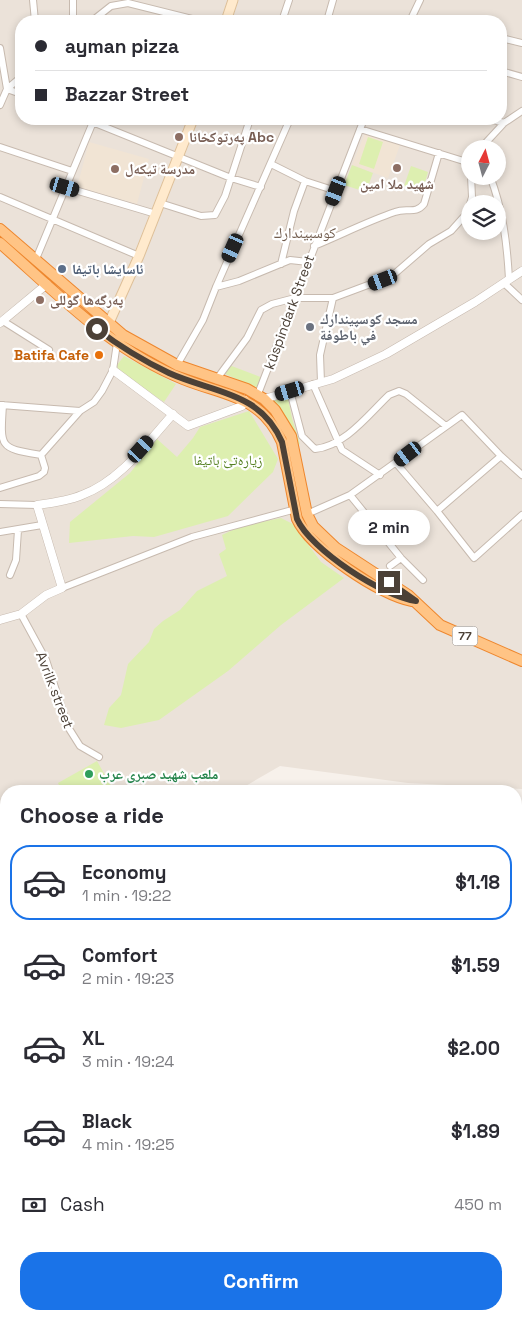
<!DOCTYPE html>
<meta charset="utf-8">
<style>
:root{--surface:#fff;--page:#f7f7f7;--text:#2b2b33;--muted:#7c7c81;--line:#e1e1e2;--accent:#1a73e8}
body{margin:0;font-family:"Space Grotesk","Noto Naskh Arabic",sans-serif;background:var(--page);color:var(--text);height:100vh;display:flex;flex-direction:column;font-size:19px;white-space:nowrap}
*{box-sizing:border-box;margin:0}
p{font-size:16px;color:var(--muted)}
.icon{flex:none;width:28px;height:28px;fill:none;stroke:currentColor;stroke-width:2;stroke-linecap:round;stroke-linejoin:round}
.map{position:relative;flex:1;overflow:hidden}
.side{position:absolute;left:0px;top:785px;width:522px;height:535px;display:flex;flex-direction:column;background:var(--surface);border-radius:20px 20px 0 0;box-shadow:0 2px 8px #0003}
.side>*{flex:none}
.guide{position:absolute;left:15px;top:15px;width:492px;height:110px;border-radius:20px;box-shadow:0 2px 8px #0003;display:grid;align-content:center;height:110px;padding:0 20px;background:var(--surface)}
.needle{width:32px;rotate:6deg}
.fabs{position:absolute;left:461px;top:140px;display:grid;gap:10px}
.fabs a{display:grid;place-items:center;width:45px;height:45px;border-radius:50%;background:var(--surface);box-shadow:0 2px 8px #0003;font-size:25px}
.end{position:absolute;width:22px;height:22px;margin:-11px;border:6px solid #4c4137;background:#fff;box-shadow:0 0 0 2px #fff}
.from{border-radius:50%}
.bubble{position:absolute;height:35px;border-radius:18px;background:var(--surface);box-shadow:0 2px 8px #0003;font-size:16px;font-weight:600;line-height:35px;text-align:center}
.car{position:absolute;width:15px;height:30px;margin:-15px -8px;border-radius:6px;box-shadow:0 0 4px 1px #0007;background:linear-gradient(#222 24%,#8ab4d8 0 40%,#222 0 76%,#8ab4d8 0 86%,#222 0)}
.guide b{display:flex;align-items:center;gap:18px;height:48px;font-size:19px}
.guide b+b{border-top:1px solid var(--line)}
.guide i{width:12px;height:12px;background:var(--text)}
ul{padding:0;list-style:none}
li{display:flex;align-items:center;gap:15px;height:75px;margin:0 10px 8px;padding:0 10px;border:2px solid transparent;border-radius:20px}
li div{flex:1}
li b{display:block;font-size:19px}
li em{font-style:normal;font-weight:600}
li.on{border-color:var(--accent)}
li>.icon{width:45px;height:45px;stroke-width:1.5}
h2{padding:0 20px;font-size:22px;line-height:60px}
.pay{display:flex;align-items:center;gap:12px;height:55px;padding:0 20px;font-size:19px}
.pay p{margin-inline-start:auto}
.cta{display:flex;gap:10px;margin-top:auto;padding:10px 20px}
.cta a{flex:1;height:58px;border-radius:20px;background:var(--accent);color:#fff;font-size:20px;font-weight:600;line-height:58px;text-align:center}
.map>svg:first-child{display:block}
.residential{fill:#ebe2d9;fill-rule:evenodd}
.education{fill:#f1e4d4}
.green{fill:#ddefb0}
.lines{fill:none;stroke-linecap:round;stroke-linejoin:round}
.stream{stroke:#a3e4f8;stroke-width:2}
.minor-casing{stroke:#c7baaf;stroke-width:8}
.tertiary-casing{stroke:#c7baaf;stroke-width:9}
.secondary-casing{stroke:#dec099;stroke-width:11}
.trunk-casing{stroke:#ee872e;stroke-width:12}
.minor{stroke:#fff;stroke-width:6}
.tertiary{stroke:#fff;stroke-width:8}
.secondary{stroke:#ffeacd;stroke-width:9}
.trunk{stroke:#ffc485;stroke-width:10}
.route{stroke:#4c4137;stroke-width:6}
.education-dot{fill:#8d6e63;stroke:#fff;stroke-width:2}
.service-dot{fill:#5c6f8a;stroke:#fff;stroke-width:2}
.worship-dot{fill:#6b7280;stroke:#fff;stroke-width:2}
.food-dot{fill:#e8710a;stroke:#fff;stroke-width:2}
.leisure-dot{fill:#2e9e5b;stroke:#fff;stroke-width:2}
.labels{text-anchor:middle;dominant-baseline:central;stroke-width:4.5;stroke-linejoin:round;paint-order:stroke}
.shield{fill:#fff;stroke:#827a73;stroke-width:1}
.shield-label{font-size:12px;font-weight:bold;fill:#4c4137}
.education-label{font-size:14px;font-weight:bold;fill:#785e54;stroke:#fff;text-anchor:start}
.service-label{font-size:14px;font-weight:bold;fill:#4e5e75;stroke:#fff;text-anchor:start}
.street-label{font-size:14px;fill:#4c4137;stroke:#fff}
.worship-label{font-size:14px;font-weight:bold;fill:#5b616d;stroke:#fff;text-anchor:start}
.food-label{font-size:14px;font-weight:bold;fill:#c56008;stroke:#fff;text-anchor:end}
.park-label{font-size:14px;fill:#558022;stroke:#fff}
.leisure-label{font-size:14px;font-weight:bold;fill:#27864d;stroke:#fff;text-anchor:start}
.neighbourhood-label{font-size:15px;fill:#715c4d;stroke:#fff}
</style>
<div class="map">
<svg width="522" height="1320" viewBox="0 0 522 1320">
<rect width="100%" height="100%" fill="#f7f1eb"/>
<path class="residential" d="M0,0H522V789L408,783L280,766L237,791H6V846L0,847ZM21,21H501V119H21ZM470,149H498V176H470ZM470,204H498V231H470Z"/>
<path class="education" d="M365,133L400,145L388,178L352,165Z
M89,142L149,159L137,204L77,187Z"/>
<path class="green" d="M368,137L383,142L374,169L359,164Z
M352,165L373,173L366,192L344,185Z
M411,166L428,172L422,193L404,186Z
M124,356L176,384L164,402L118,371L117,365Z
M229,365L263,378L258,389L223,373Z
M283,396L288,398L292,418L300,444L298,445L285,416L272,402V399Z
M249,411L278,459L273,472L228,516L154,537L133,536L69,543L70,522L130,473L157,439L177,457L193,438L200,427Z
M281,518L293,524L321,562L344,578L281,625L228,671L159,720L121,728L104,725L109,708L121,695L128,664L149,642L154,629L163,621L180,610L197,591L227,576L219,554L226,549L222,535L241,526Z
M97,761L114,791H62L58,783Z
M6,1125L5,1166L6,1184L1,1193L5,1177L0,1172V1154L3,1150L0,1143V1130Z"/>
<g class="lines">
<path class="stream" d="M0,1191C8,1179 4,1178 4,1166C3,1162 6,1156 6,1152
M0,1237L6,1236"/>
<g class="minor-casing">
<path id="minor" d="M33,0L35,21
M73,0V21
M92,21L111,6L128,3L200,21
M282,21L289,0
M327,21L333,0
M410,21L420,0
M501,38L522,43
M0,48L7,89L21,94
M501,71L522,77
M0,105L7,89L21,77
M85,119L231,178L261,187
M490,119L504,123
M360,129L470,163
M0,147L72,171
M480,149L504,123L522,111
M469,160L467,162L470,171
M271,164L305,181L336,191
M490,176C503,210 507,243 509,279
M65,187L156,214
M0,197L139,256
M160,203L201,216L215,215L225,196L250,119
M470,204L472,197L471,176
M314,246C341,235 368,221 395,212C407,207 415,215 424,204L439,153
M36,259L93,122
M281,264L294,211L305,181
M504,283L522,300
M216,287L239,281L290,260L308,262
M3,321L49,350
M177,365L203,320L216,287L290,119
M216,380L247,338L261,310L272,304L295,298H333L392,276L429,244L451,231L468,212L470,205
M321,382L320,355L333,298
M313,384L342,450L380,475
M290,391L302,436L315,449C345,446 368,415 389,395L399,391L406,394L446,426
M258,394L364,119
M1,405L80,411
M3,405C0,449 0,448 41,455
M41,455L80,411L94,402L102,391L113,370L117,343
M501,456L522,475
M0,488L39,476L44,472L45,468L41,455
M350,495L401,558L423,580
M0,504L37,505
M437,511L474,558L522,515
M307,514L350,495L462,415L501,456L437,511L396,463
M0,532L42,525
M390,566L401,558
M10,575L16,560L18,530
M62,588L192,537L296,509
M21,614L46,660L68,727L80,746L99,757"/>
</g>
<g class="tertiary-casing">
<path id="tertiary" d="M0,323L47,284
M113,370L188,426L242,406L245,400
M264,399L333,379L386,354L475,302L522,271
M0,620L21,614L46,595L62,588L37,505C52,503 68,501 82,495C120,481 147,443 173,414"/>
</g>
<g class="secondary-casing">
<path id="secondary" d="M226,21L233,0
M108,325L139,256L193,119"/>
</g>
<g class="trunk-casing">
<path id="trunk" d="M0,229L123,335L177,365L247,389L264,399L275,410L291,436L307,514L313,526L336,548L408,595L440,625L522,661
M0,243C58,294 111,350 183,379C225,396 261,395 282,442L297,519C310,548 381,596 412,601"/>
</g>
<use href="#minor" class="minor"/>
<use href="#tertiary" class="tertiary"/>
<use href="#secondary" class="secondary"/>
<use href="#trunk" class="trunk"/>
</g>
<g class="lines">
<path class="route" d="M97,329C119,346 144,361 169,373C213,393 260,391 282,442L297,519C311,550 382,596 416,601L389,582"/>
</g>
<g class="education-dot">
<circle cx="179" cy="137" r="5"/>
<circle cx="397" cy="168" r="5"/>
<circle cx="115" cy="169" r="5"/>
<circle cx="40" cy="300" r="5"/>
</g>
<circle class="service-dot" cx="62" cy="269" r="5"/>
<circle class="worship-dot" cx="310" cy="327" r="5"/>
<circle class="food-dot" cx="99" cy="355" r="5"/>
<circle class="leisure-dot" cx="89" cy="774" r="5"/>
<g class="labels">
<rect class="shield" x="452.5" y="626.5" width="25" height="19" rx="4"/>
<g class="shield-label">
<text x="465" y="636">77</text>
</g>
<g class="education-label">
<text x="189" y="137">په‌رتوكخانا Abc</text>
<text x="125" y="169">مدرسة تيكه‌ل</text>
<text x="397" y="184" text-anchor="middle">شهيد ملا امين</text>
<text x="50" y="300">په‌رگه‌ها گوللی</text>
</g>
<g class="service-label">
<text x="72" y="269">ئاسایشا باتیفا</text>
</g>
<g class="street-label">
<text transform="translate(289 312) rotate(-70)">kûspindark Street</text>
<text transform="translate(55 690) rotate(69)">Avrilk street</text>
</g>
<g class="worship-label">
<text x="320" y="319">مسجد كوسپيندارك<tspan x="320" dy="16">في باطوفة</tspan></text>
</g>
<g class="food-label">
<text x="89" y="355">Batifa Cafe</text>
</g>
<g class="park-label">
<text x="228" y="460">زياره‌تێ باتيفا</text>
</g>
<g class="leisure-label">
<text x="99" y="774">ملعب شهيد صبرى عرب</text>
</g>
<g class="neighbourhood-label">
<text x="305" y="232">كوسبيندارك</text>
</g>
</g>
</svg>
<div class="fabs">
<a><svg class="needle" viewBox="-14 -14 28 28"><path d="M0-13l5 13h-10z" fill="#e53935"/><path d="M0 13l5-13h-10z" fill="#7c7c81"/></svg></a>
<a><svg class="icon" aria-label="layers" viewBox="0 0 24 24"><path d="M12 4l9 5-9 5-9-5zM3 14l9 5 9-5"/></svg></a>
</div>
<i class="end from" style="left:97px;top:329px"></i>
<i class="end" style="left:389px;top:582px"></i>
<div class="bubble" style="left:348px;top:510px;width:82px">2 min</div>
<i class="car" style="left:65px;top:187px;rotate:106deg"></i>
<i class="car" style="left:336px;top:191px;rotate:201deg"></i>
<i class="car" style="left:233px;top:248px;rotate:204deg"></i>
<i class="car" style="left:383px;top:280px;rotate:249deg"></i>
<i class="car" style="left:290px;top:391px;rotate:253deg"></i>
<i class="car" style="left:141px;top:449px;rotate:42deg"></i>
<i class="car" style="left:408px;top:454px;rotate:233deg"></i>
<div class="guide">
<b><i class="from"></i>ayman pizza</b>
<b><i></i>Bazzar Street</b>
</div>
<section class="side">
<h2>Choose a ride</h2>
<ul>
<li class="on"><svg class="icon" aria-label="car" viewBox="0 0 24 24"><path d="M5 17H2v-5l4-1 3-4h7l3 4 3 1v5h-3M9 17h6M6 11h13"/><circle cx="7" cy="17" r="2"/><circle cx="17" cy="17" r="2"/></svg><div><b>Economy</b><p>1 min · 19:22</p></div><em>$1.18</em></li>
<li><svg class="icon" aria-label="car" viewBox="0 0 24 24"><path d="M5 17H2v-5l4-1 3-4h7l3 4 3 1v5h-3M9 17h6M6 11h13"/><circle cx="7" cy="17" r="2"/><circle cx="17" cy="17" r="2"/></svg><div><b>Comfort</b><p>2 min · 19:23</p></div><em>$1.59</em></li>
<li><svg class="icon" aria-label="car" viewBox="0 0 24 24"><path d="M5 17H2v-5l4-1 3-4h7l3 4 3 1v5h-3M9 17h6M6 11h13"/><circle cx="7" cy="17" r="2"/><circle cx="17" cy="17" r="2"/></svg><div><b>XL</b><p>3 min · 19:24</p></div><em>$2.00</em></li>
<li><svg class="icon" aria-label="car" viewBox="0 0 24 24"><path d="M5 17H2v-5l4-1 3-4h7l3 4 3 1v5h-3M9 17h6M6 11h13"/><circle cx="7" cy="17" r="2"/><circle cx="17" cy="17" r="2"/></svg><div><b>Black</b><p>4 min · 19:25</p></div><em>$1.89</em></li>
</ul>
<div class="pay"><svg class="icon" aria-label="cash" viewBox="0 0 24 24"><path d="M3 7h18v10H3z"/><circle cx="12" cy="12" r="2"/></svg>Cash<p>450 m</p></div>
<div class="cta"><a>Confirm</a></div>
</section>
</div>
